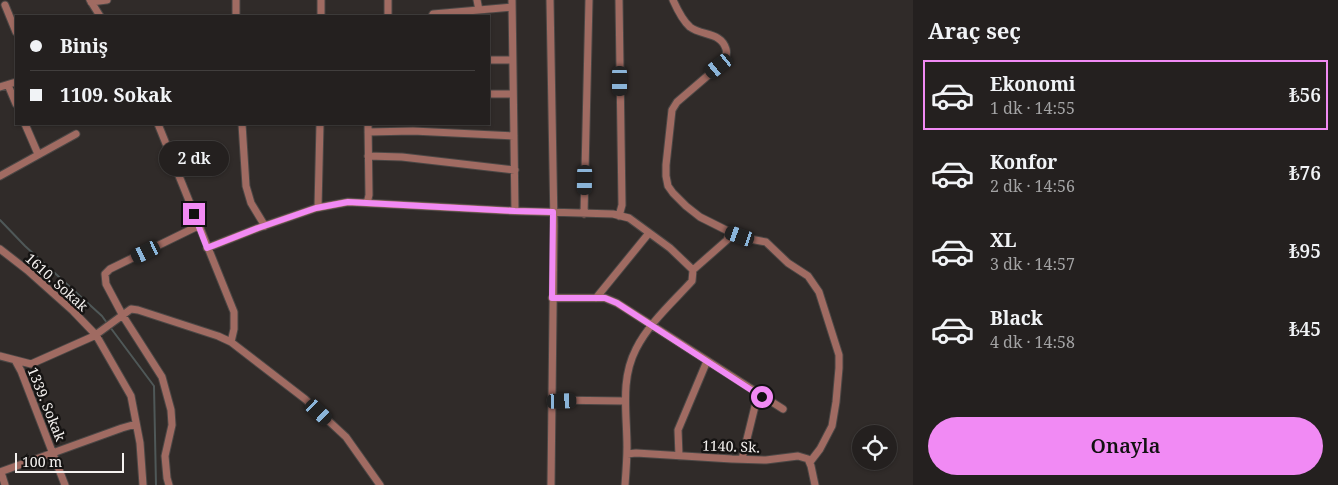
<!DOCTYPE html>
<html lang="tr">
<meta charset="utf-8">
<style>
:root{--surface:#24201f;--page:#302d2c;--text:#f1f3f6;--muted:#a3a3a4;--line:#413e3d;--accent:#f18af4}
body{margin:0;font-family:"Noto Serif",serif;background:var(--page);color:var(--text);height:100vh;display:flex;flex-direction:column;font-size:19px;white-space:nowrap}
*{box-sizing:border-box;margin:0}
p{font-size:16px;color:var(--muted)}
.icon{flex:none;width:28px;height:28px;fill:none;stroke:currentColor;stroke-width:2;stroke-linecap:round;stroke-linejoin:round}
.map{position:relative;flex:1;overflow:hidden}
.sheet{display:flex;flex-direction:column;background:var(--surface);width:425px}
.sheet>*{flex:none}
.top-card{position:absolute;left:15px;top:15px;width:475px;height:110px;border-radius:0px;box-shadow:0 1px 4px #0004,0 0 0 1px var(--line);display:grid;align-content:center;height:110px;padding:0 15px;background:var(--surface)}
.fabs{position:absolute;left:852px;top:425px;display:grid;gap:10px}
.fabs a{display:grid;place-items:center;width:45px;height:45px;border-radius:50%;background:var(--surface);box-shadow:0 1px 4px #0004,0 0 0 1px var(--line);font-size:25px}
.scale{position:absolute;left:15px;bottom:12px;width:109px;box-sizing:border-box;padding-left:5px;border:2px solid #f4f1ef;border-top:0;font-size:14px;line-height:18px;white-space:nowrap;color:#f4f1ef;-webkit-text-stroke:4px #161413;paint-order:stroke}
.end{position:absolute;width:22px;height:22px;margin:-11px;border:6px solid #f18af4;background:#111;box-shadow:0 0 0 2px #111}
.from{border-radius:50%}
.bubble{position:absolute;height:35px;border-radius:18px;background:var(--surface);box-shadow:0 1px 4px #0004,0 0 0 1px var(--line);font-size:16px;font-weight:600;line-height:35px;text-align:center}
.car{position:absolute;width:15px;height:30px;margin:-15px -8px;border-radius:6px;box-shadow:0 0 4px 1px #0007;background:linear-gradient(#222 24%,#8ab4d8 0 40%,#222 0 76%,#8ab4d8 0 86%,#222 0)}
.top-card b{display:flex;align-items:center;gap:18px;height:48px;font-size:19px}
.top-card b+b{border-top:1px solid var(--line)}
.top-card i{width:12px;height:12px;background:var(--text)}
ul{padding:0;list-style:none}
li{display:flex;align-items:center;gap:15px;height:70px;margin:0 10px 8px;padding:0 5px;border:2px solid transparent;border-radius:0px}
li div{flex:1}
li b{display:block;font-size:19px}
li em{font-style:normal;font-weight:600}
li.selected{border-color:var(--accent)}
li>.icon{width:45px;height:45px;stroke-width:1.5}
h2{padding:0 15px;font-size:22px;line-height:60px}
.primary-button{display:flex;gap:10px;margin-top:auto;padding:10px 15px}
.primary-button a{flex:1;height:58px;border-radius:30px;background:var(--accent);color:#111;font-size:20px;font-weight:600;line-height:58px;text-align:center}
main{display:flex;flex:1;min-height:0}
.map>svg:first-child{display:block}
.lines{fill:none;stroke-linecap:round;stroke-linejoin:round}
.stream{stroke:#4f5858;stroke-width:2}
.minor-casing{stroke:#4b4745;stroke-width:9}
.minor{stroke:#a06b62;stroke-width:7}
.route{stroke:#f18af4;stroke-width:6}
.labels{text-anchor:middle;dominant-baseline:central;stroke-width:5;stroke-linejoin:round;paint-order:stroke}
.street-label{font-size:14px;fill:#f4f1ef;stroke:#161413}
</style>
<main>
<div class="map">
<svg width="913" height="485" viewBox="0 0 913 485">
<rect width="100%" height="100%" fill="#302b29"/>
<g class="lines">
<path class="stream" d="M0,220L25,246L102,316L107,323
M110,327L154,386L156,485"/>
<g class="minor-casing">
<path id="minor" d="M90,0L100,16
M236,0V16
M321,0V16
M388,0V16
M477,0L479,10
M512,0L515,211
M550,0L554,225L551,485
M619,0L622,205L619,216
M673,0C677,9 682,20 690,27C702,36 721,32 726,49C728,56 724,61 719,66L677,102L672,110L666,165V176L668,186L673,193L686,206L700,217L730,232L750,239L766,242L788,263L808,276L819,292L839,355V368L836,402L832,426L820,449L810,462
M91,2L107,0
M5,5L16,32
M432,16L433,14L512,7
M489,60H512
M8,85L16,104
M0,87L16,82
M489,94H512
M25,124L38,154
M158,124L234,312V329L231,342
M242,124L246,186L251,203L265,226
M368,132L413,131L514,136
M368,156L402,157L515,170
M0,176L76,134
M367,203L369,195L368,124
M318,207L320,124
M584,214L589,0
M207,248L258,228L316,208L348,202L515,211L613,214L629,218L670,248L693,270
M0,249L27,270L73,311L96,335L131,396L140,443L143,485
M552,298H605L617,303L783,409
M596,298L649,233
M0,356L31,364L94,336L131,309L138,310L218,336L231,342L305,399L346,437L380,485
M15,360L21,371L65,485
M551,400L625,401
M627,454L636,453L732,459L766,460L798,456L808,459L811,466L815,485
M679,456L678,430L707,361
M742,459L758,394
M0,472L122,428L136,424
M1,472L5,485
M169,485L167,478L165,456L172,425L171,410L162,377L123,316L106,284L105,274L110,269L198,226
M625,485C626,472 627,459 627,447C627,413 620,380 636,349C649,323 673,302 692,281L693,270L727,240L730,232"/>
</g>
<use href="#minor" class="minor"/>
</g>
<g class="lines">
<path class="route" d="M194,214L207,248L258,228L316,208L348,202L515,211L553,212L552,298H605L617,303L762,397"/>
</g>
<g class="labels">
<g class="street-label">
<text transform="translate(57 282) rotate(42)">1610. Sokak</text>
<text transform="translate(47 404) rotate(68)">1339. Sokak</text>
<text transform="translate(731 446) rotate(2)">1140. Sk.</text>
</g>
</g>
</svg>
<div class="fabs">
<a><svg class="icon" aria-label="locate" viewBox="0 0 24 24"><circle cx="12" cy="12" r="6"/><path d="M12 2v4M12 18v4M2 12h4M18 12h4"/></svg></a>
</div>
<div class="scale">100 m</div>
<i class="end from" style="left:762px;top:397px"></i>
<i class="end" style="left:194px;top:214px"></i>
<div class="bubble" style="left:159px;top:141px;width:70px">2 dk</div>
<i class="car" style="left:719px;top:66px;rotate:231deg"></i>
<i class="car" style="left:620px;top:81px;rotate:180deg"></i>
<i class="car" style="left:585px;top:180px;rotate:181deg"></i>
<i class="car" style="left:740px;top:236px;rotate:289deg"></i>
<i class="car" style="left:146px;top:252px;rotate:244deg"></i>
<i class="car" style="left:562px;top:401px;rotate:88deg"></i>
<i class="car" style="left:319px;top:412px;rotate:133deg"></i>
<div class="top-card">
<b><i class="from"></i>Biniş</b>
<b><i></i>1109. Sokak</b>
</div>
</div>
<section class="sheet">
<h2>Araç seç</h2>
<ul>
<li class="selected"><svg class="icon" aria-label="car" viewBox="0 0 24 24"><path d="M5 17H2v-5l4-1 3-4h7l3 4 3 1v5h-3M9 17h6M6 11h13"/><circle cx="7" cy="17" r="2"/><circle cx="17" cy="17" r="2"/></svg><div><b>Ekonomi</b><p>1 dk · 14:55</p></div><em>₺56</em></li>
<li><svg class="icon" aria-label="car" viewBox="0 0 24 24"><path d="M5 17H2v-5l4-1 3-4h7l3 4 3 1v5h-3M9 17h6M6 11h13"/><circle cx="7" cy="17" r="2"/><circle cx="17" cy="17" r="2"/></svg><div><b>Konfor</b><p>2 dk · 14:56</p></div><em>₺76</em></li>
<li><svg class="icon" aria-label="car" viewBox="0 0 24 24"><path d="M5 17H2v-5l4-1 3-4h7l3 4 3 1v5h-3M9 17h6M6 11h13"/><circle cx="7" cy="17" r="2"/><circle cx="17" cy="17" r="2"/></svg><div><b>XL</b><p>3 dk · 14:57</p></div><em>₺95</em></li>
<li><svg class="icon" aria-label="car" viewBox="0 0 24 24"><path d="M5 17H2v-5l4-1 3-4h7l3 4 3 1v5h-3M9 17h6M6 11h13"/><circle cx="7" cy="17" r="2"/><circle cx="17" cy="17" r="2"/></svg><div><b>Black</b><p>4 dk · 14:58</p></div><em>₺45</em></li>
</ul>
<div class="primary-button"><a>Onayla</a></div>
</section>
</main>
